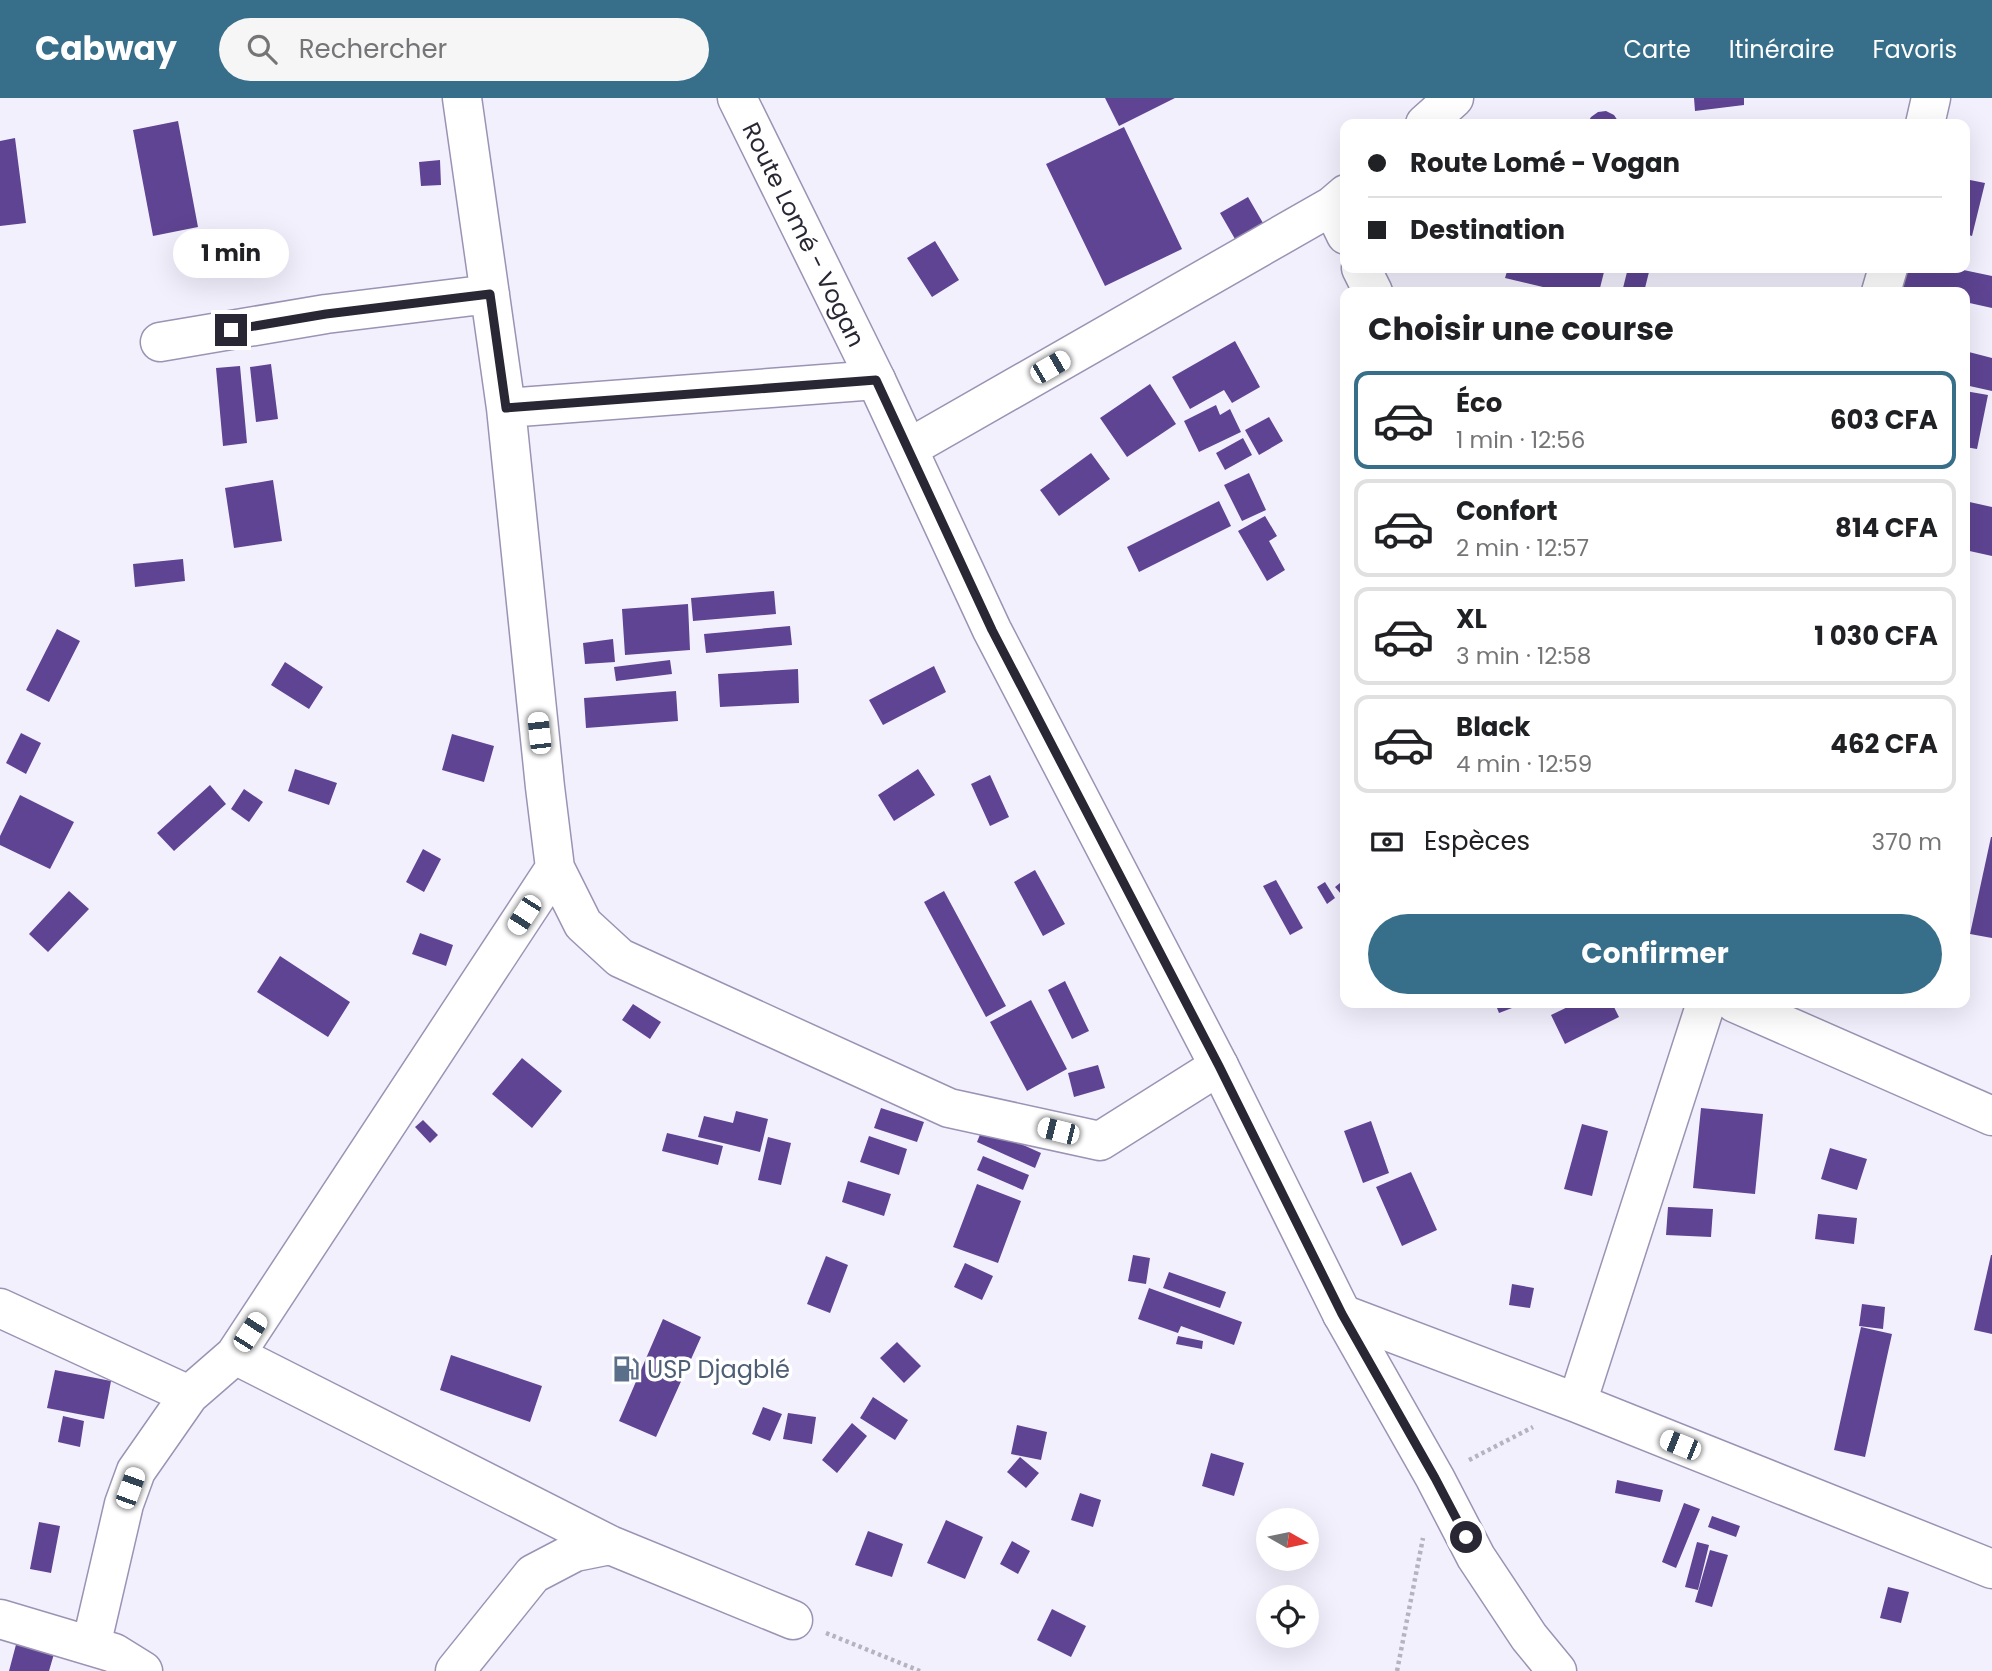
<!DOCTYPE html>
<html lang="fr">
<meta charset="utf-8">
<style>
:root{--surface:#fff;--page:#f6f6f6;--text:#202124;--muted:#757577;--line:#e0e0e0;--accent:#376e89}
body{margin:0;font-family:Poppins,sans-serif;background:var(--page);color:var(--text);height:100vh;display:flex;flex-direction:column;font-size:26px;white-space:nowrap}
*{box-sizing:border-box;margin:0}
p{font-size:23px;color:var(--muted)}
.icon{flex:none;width:38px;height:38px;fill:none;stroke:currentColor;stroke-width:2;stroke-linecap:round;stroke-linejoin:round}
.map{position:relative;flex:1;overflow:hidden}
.side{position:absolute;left:1340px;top:189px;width:630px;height:721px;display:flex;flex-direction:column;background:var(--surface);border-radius:14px;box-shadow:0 7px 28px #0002}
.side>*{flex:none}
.top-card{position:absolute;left:1340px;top:21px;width:630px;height:154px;border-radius:14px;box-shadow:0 7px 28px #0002;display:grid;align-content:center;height:154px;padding:0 28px;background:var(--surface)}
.needle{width:46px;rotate:99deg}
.fabs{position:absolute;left:1256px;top:1410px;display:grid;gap:14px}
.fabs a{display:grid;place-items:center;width:63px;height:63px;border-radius:50%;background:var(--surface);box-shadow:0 7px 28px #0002;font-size:35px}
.end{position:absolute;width:32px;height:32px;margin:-16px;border:9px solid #2a2734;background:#fff;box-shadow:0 0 0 4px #fff}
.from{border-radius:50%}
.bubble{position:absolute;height:49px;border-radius:24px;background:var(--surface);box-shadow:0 7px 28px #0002;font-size:23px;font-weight:700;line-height:49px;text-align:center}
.car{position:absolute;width:21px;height:42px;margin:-21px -10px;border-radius:9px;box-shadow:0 0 5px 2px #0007;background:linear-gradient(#fff 24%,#345 0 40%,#fff 0 76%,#345 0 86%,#fff 0)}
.top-card b{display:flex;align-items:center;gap:24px;height:66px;font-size:26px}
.top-card b+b{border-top:2px solid var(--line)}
.top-card i{width:18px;height:18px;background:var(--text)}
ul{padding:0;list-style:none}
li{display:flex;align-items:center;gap:21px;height:98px;margin:0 14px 10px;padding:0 14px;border:4px solid var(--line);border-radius:14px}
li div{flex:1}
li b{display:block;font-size:26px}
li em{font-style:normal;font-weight:700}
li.selected{border-color:var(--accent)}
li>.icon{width:63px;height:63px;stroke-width:1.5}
h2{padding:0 28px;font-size:32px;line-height:84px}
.pay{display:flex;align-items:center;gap:18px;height:77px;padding:0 28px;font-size:26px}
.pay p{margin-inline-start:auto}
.cta{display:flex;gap:14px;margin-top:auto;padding:14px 28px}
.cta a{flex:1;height:80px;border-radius:42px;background:var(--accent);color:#fff;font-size:28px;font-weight:700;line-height:80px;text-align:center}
header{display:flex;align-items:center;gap:42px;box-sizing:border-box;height:98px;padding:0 35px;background:var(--accent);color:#fff}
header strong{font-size:33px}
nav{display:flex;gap:38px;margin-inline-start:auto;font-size:24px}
.search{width:490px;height:63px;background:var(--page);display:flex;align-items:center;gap:18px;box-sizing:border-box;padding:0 24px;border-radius:38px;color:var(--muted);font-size:26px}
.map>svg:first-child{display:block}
.building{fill:#5e4492}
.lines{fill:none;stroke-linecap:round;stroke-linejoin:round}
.minor-casing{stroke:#9b93b3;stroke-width:41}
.major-casing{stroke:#9b93b3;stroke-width:41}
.path{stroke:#b6b3c1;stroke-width:4.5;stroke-dasharray:3.5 3.5;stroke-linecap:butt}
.minor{stroke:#fff;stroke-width:38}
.major{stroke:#fff;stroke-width:38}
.route{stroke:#2a2734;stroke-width:9}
.labels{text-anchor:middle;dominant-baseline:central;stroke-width:7;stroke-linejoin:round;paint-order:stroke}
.street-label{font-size:24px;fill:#2a2734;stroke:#fff}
.service-label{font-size:24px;fill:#4e5e75;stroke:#fff;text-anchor:start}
</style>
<header>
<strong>Cabway</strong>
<div class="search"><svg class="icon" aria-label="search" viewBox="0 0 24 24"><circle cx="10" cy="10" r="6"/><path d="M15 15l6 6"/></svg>Rechercher</div>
<nav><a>Carte</a><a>Itinéraire</a><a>Favoris</a></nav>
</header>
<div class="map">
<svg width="1992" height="1573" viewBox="0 0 1992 1573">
<rect width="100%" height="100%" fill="#f3f0fe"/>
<path class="building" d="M1105,0H1175L1119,28Z
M1694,0H1744V7L1695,13Z
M1606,13L1614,17L1620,26H1587L1591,19L1598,14Z
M178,23L198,129L153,138L133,32Z
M1124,29L1182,151L1105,188L1046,66Z
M15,40L26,125L0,128V43Z
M440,62L441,87L421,88L419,64Z
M1965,81L1985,85L1972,138L1965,136Z
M1248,99L1263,125L1235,141L1220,115Z
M935,143L959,182L932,199L907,160Z
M1508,170H1605L1599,194H1564L1505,180Z
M1628,170H1650L1644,194H1622Z
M1904,170H1954L1992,178V210L1965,204V194H1923L1900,189Z
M1235,243L1260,289L1232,305L1224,292L1190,311L1172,279Z
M1965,253L1992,260V293L1965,287Z
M271,266L278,321L256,324L250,269Z
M240,268L247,345L223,348L216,270Z
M1150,286L1176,326L1127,359L1100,320Z
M1965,293L1988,297L1977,351L1965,349Z
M1216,307L1220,317L1230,311L1241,334L1199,354L1184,323Z
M1269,319L1283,343L1259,357L1245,332Z
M1243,340L1252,357L1225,372L1216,355Z
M1091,355L1110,381L1059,418L1040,392Z
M1249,375L1266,412L1242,423L1224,387Z
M273,382L282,443L234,450L225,390Z
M1219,403L1231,428L1139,474L1127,449Z
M1965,403L1992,409V458L1965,452Z
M1265,418L1277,438L1269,443L1285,472L1267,483L1238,433Z
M183,461L185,483L135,489L133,466Z
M774,493L776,516L693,523L691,500Z
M688,506L690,552L625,557L622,511Z
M790,528L792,547L706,555L704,536Z
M57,531L80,543L49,604L26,592Z
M613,541L615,564L585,566L583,545Z
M670,562L672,576L616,583L614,569Z
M285,564L323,589L309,611L271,587Z
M934,568L946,594L883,627L869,602Z
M798,571L799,605L720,609L718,576Z
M676,593L678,623L586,630L584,600Z
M21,635L41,645L26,676L6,665Z
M452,636L494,648L484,684L442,672Z
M295,671L337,685L329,707L288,693Z
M918,671L935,697L894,723L878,697Z
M990,677L1009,719L990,728L971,686Z
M210,687L226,706L174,753L157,735Z
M244,691L263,704L249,724L231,711Z
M20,697L74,724L50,771L0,747V738Z
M1991,739H1992V840L1970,836Z
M423,751L441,761L424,794L406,784Z
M1035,772L1065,826L1043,838L1014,784Z
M1345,781L1346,783V802L1335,789Z
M1276,782L1303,830L1290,837L1263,788Z
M1325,784L1335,800L1327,806L1317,789Z
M69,793L89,811L48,854L29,836Z
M944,793L1006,908L986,919L924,804Z
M420,835L453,847L446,868L412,856Z
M280,858L350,904L328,939L257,894Z
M1065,883L1089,933L1072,941L1048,892Z
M1031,902L1067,971L1027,993L990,924Z
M1495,905H1525L1499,915Z
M1576,905H1612L1619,919L1565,946L1551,917Z
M633,906L661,924L650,941L622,922Z
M522,960L562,993L532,1030L492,996Z
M1098,967L1105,990L1074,999L1068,975Z
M881,1010L924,1024L917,1044L874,1030Z
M1701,1010L1763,1016L1755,1096L1693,1090Z
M736,1013L768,1021L760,1054L698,1039L704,1018L733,1025Z
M423,1022L438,1037L430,1045L415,1029Z
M1371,1023L1389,1075L1363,1085L1344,1033Z
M1582,1026L1608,1033L1592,1098L1564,1091Z
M983,1029L1041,1055L1035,1070L977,1044Z
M667,1035L723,1048L718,1067L662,1053Z
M869,1038L907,1051L899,1077L860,1064Z
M768,1039L791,1045L781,1087L758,1082Z
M1830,1050L1867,1061L1857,1092L1821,1081Z
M983,1058L1029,1077L1023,1092L977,1072Z
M1411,1074L1437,1132L1402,1148L1376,1089Z
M848,1083L891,1096L884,1118L842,1104Z
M977,1086L1021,1103L998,1165L953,1149Z
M1668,1109L1713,1111L1711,1139L1666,1137Z
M1818,1116L1857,1120L1854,1146L1815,1141Z
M1133,1157L1150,1160L1146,1186L1128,1183Z
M1991,1157H1992V1236L1974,1232Z
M826,1158L848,1167L830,1215L807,1206Z
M965,1165L993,1178L982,1202L954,1189Z
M1169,1174L1226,1194L1220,1210L1163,1190Z
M1512,1186L1534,1190L1530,1210L1509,1207Z
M1149,1190L1242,1224L1234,1247L1181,1228L1178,1235L1138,1221Z
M1862,1206L1885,1209L1883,1231L1859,1228Z
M663,1221L701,1239L656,1339L619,1323Z
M1861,1229L1892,1236L1865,1359L1834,1352Z
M1178,1238L1203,1243L1202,1251L1176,1246Z
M897,1244L921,1268L904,1285L880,1260Z
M451,1257L542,1288L530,1324L440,1292Z
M55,1272L111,1283L104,1321L47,1310Z
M873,1299L908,1322L895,1342L860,1320Z
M763,1309L782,1316L770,1343L752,1336Z
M788,1315L816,1319L812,1346L783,1341Z
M63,1318L84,1323L80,1349L58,1344Z
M852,1325L867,1338L837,1375L822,1362Z
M1017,1327L1047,1334L1041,1362L1011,1356Z
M1211,1355L1244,1365L1234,1398L1202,1388Z
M1020,1359L1039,1375L1026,1390L1007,1374Z
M1617,1382L1663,1392L1660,1404L1615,1395Z
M1080,1395L1101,1402L1093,1429L1071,1422Z
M1684,1405L1700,1411L1676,1470L1662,1464Z
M1712,1418L1740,1428L1736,1439L1708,1429Z
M946,1422L983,1439L965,1481L927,1465Z
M39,1424L60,1428L51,1475L30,1471Z
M868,1433L903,1446L892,1479L855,1467Z
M1012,1443L1030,1453L1018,1476L1000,1466Z
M1697,1444L1709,1447L1698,1492L1685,1489Z
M1710,1452L1728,1457L1712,1509L1695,1504Z
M1888,1489L1909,1494L1901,1525L1880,1520Z
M1052,1511L1086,1528L1071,1559L1037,1542Z
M18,1539L56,1549L49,1573H9Z"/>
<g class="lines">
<g class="minor-casing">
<path id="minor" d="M462,0L506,310L545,689L555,770L583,826L620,860L949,1010L1100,1043L1219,968
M1425,26L1454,0
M1925,26L1931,0
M1332,108L1346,137
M1361,170L1373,194
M1881,194L1888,170
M160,244L326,216L490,196
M506,310L876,282
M909,350L1332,108L1346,96
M1735,905L1992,1018
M0,1210L189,1297
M1342,1216L1577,1305L1992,1471
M235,1257L610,1447L793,1522
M1577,1305L1706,905
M0,1521L114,1555L143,1573
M91,1548L124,1406L136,1373L189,1297L235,1257L555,770
M455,1573L533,1476L575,1454L610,1447"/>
</g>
<g class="major-casing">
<g id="major">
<path id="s1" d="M737,0L876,282L992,532L1219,968L1342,1216L1435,1380L1476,1459L1529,1539L1557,1573"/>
</g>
</g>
<path class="path" d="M1469,1362L1533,1329
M826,1535L920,1573
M1397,1573L1423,1440"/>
<use href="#minor" class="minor"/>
<use href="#major" class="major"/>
</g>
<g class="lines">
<path class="route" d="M231,232L326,216L490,196L506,310L876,282L992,532L1219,968L1342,1216L1435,1380L1466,1439"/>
</g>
<defs>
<g id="fuel-bare" transform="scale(2.1)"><path d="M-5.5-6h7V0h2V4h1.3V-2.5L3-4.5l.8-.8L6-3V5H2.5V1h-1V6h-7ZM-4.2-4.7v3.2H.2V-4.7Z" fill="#5c6f8a" stroke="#fff" stroke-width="2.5" paint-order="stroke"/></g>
</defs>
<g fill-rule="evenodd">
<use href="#fuel-bare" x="626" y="1271"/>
</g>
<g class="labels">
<g class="street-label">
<text stroke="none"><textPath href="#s1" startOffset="152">Route Lomé - Vogan</textPath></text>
</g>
<g class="service-label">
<text x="647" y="1271">USP Djagblé</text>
</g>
</g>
</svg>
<div class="fabs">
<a><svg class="needle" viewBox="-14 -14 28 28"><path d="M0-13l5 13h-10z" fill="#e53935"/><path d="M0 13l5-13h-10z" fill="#757577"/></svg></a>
<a><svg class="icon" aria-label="locate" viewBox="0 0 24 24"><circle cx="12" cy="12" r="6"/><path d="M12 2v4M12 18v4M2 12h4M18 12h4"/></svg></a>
</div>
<i class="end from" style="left:1466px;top:1439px"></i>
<i class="end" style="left:231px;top:232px"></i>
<div class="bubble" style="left:173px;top:131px;width:116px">1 min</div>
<i class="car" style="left:1050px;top:269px;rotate:60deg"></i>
<i class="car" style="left:539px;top:635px;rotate:354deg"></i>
<i class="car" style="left:524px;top:817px;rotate:213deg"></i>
<i class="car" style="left:1058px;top:1033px;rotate:284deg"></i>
<i class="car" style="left:250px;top:1234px;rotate:33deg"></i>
<i class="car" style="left:1680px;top:1347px;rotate:292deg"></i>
<i class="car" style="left:130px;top:1390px;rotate:20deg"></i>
<div class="top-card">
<b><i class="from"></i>Route Lomé - Vogan</b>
<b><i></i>Destination</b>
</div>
<section class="side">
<h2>Choisir une course</h2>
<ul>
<li class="selected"><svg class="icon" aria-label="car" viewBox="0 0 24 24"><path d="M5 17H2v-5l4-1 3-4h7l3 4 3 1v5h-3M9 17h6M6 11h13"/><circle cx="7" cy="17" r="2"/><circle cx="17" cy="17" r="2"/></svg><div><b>Éco</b><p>1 min · 12:56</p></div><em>603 CFA</em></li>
<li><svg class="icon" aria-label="car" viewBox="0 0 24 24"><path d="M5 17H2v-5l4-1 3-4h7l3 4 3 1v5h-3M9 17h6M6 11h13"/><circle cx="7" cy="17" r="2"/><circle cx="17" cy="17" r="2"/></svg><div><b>Confort</b><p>2 min · 12:57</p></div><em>814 CFA</em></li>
<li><svg class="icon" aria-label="car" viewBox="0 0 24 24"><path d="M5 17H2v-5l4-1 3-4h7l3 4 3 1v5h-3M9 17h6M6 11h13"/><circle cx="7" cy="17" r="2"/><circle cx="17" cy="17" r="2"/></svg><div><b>XL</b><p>3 min · 12:58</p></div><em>1 030 CFA</em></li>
<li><svg class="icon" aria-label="car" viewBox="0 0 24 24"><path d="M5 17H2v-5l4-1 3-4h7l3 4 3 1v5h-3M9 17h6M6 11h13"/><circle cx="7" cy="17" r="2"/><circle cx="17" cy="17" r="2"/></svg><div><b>Black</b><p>4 min · 12:59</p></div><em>462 CFA</em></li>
</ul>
<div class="pay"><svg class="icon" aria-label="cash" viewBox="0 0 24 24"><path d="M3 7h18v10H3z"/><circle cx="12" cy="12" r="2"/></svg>Espèces<p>370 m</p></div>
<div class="cta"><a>Confirmer</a></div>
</section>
</div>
